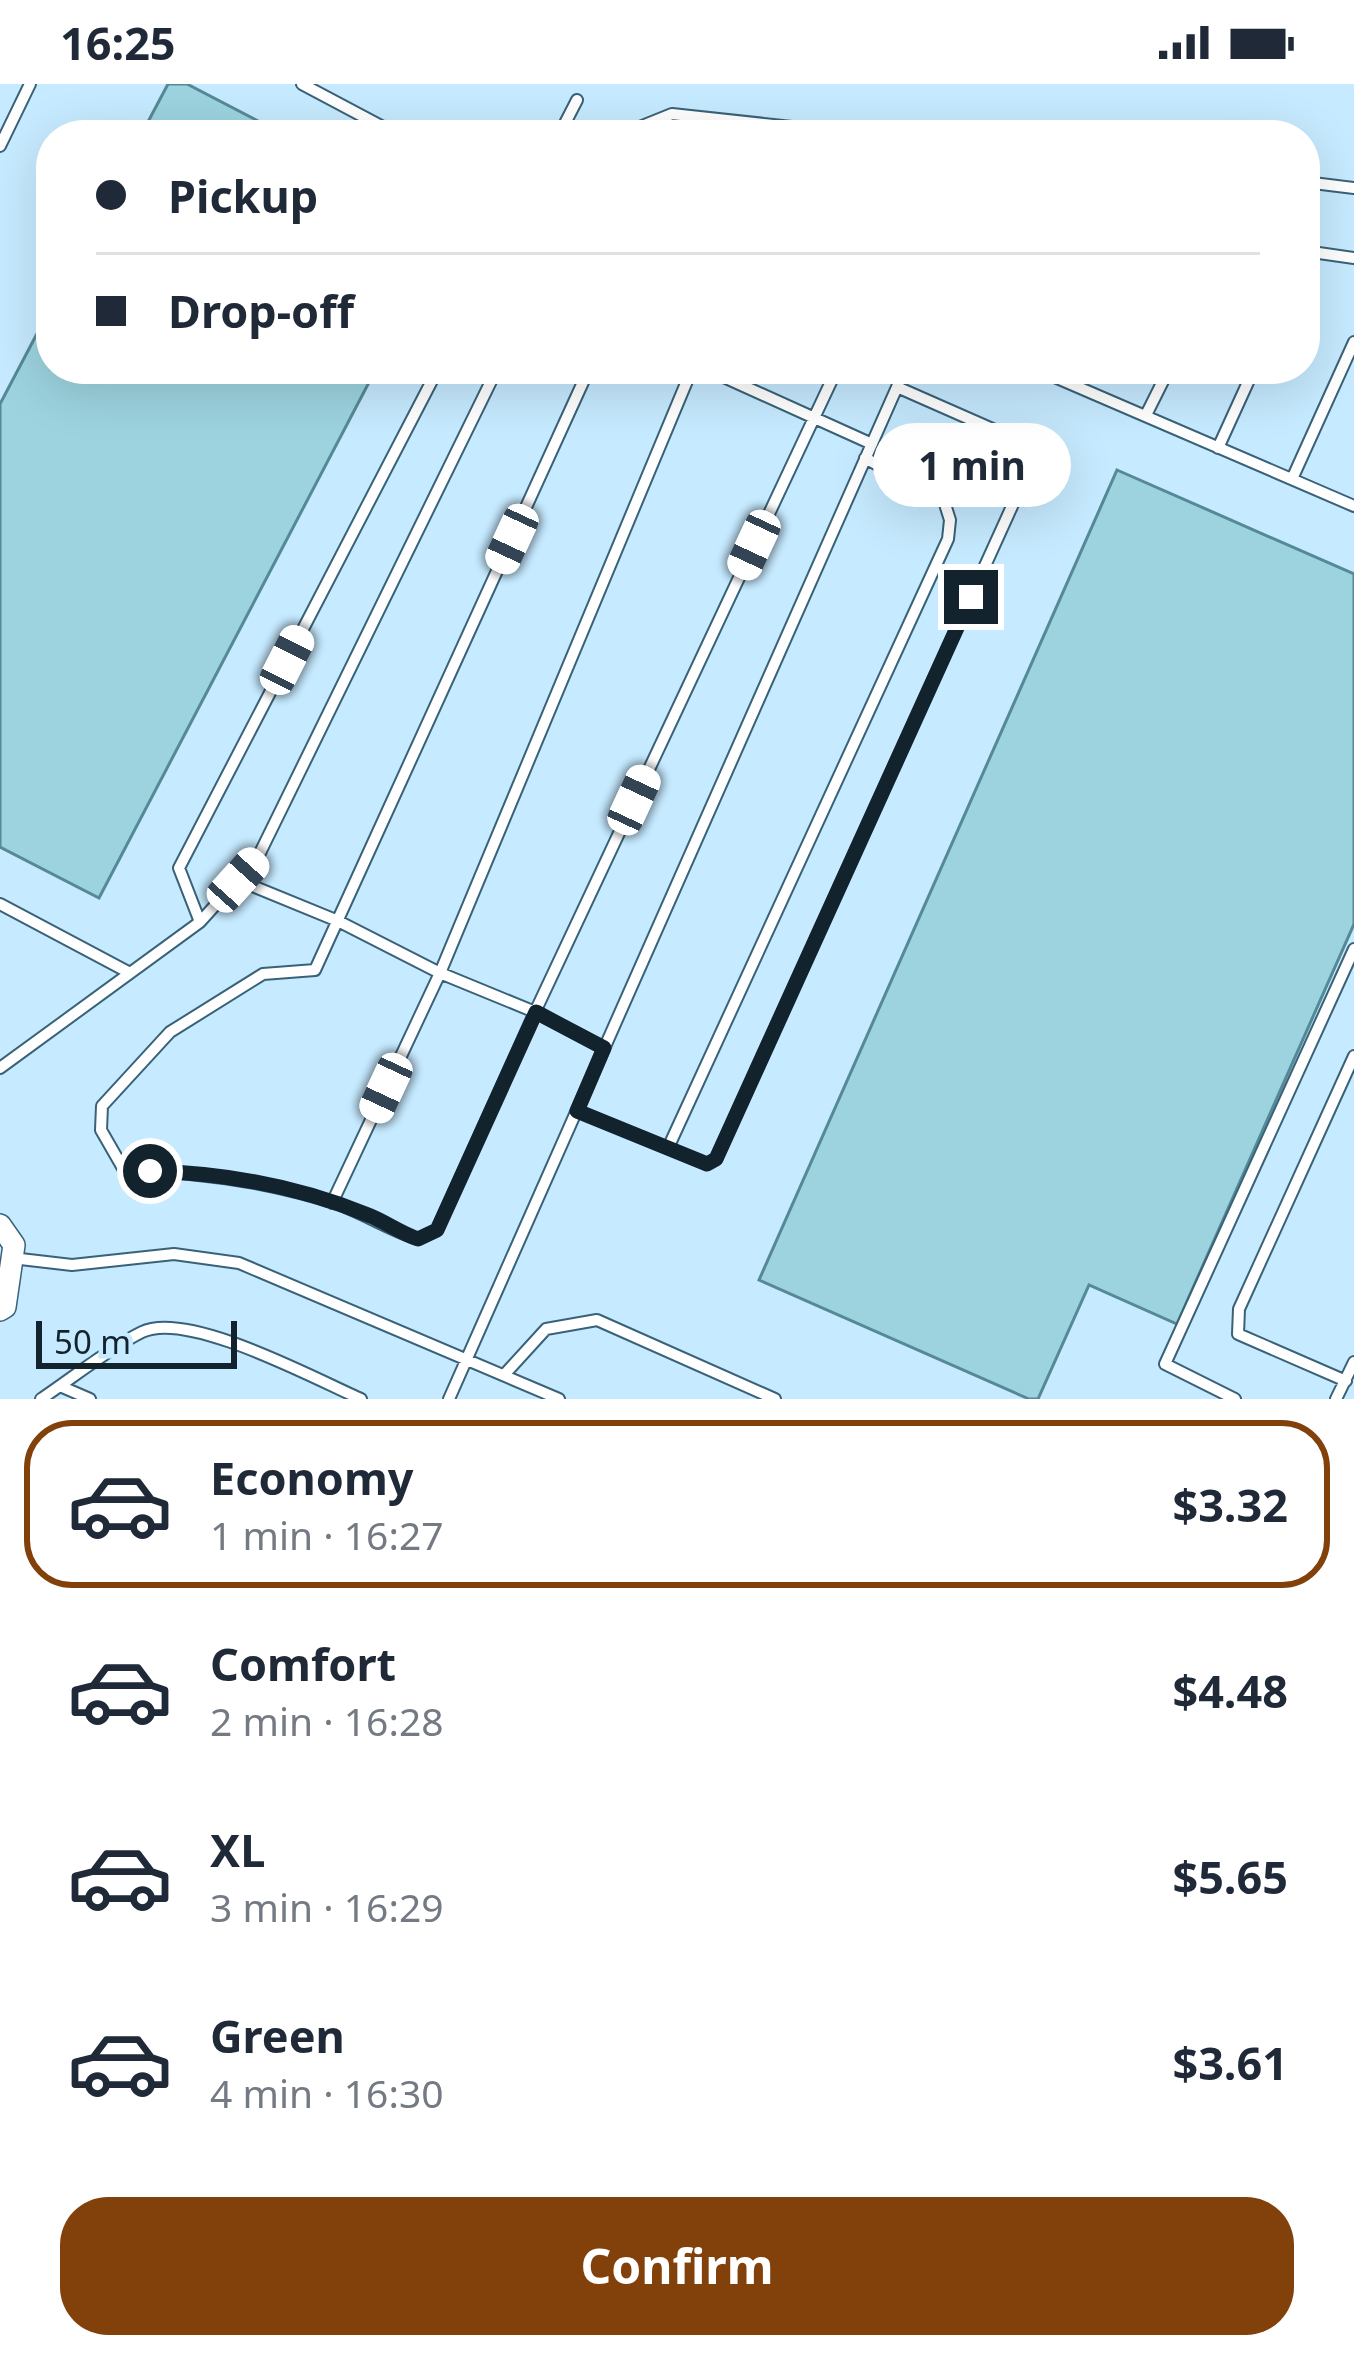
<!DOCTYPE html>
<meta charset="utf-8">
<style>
:root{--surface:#fff;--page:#f2f2f3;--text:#1f2937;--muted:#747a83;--line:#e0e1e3;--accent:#82410a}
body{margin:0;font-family:"Noto Sans",sans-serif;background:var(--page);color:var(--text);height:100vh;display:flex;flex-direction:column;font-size:45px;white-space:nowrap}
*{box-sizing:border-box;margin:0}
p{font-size:39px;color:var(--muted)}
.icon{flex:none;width:66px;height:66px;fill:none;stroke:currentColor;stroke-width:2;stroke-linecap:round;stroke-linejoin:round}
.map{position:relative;height:1315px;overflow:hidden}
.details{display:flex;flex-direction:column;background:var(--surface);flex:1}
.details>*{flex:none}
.hud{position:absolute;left:36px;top:36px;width:1284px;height:264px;border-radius:48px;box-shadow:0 12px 48px #0002;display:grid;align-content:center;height:264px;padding:0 60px;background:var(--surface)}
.scale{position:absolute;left:36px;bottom:30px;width:201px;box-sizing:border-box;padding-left:12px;border:6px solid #12232d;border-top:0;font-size:33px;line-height:42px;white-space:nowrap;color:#12232d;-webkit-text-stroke:9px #c6eaff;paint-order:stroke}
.end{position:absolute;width:54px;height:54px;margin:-27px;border:15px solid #12232d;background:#fff;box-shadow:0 0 0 6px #fff}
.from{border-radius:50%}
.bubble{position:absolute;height:84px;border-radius:42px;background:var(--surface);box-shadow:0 12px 48px #0002;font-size:39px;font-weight:700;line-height:84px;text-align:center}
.car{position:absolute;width:36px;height:72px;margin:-36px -18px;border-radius:15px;box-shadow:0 0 9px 3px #0007;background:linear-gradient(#fff 24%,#345 0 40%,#fff 0 76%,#345 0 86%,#fff 0)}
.hud b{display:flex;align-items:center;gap:42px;height:114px;font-size:45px}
.hud b+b{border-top:3px solid var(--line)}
.hud i{width:30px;height:30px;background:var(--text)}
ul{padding:21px 0 0;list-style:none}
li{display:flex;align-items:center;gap:36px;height:168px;margin:0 24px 18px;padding:0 36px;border:6px solid transparent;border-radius:48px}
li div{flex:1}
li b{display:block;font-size:45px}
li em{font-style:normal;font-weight:700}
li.on{border-color:var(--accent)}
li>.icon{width:108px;height:108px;stroke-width:1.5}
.cta{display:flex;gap:24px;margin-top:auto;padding:24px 60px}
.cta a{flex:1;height:138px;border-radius:48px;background:var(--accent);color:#fff;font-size:48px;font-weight:700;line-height:138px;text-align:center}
.status{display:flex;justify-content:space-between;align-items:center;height:84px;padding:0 60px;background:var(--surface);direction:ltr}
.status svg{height:33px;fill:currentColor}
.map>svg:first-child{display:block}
.building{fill:#9cd3df;stroke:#558995;stroke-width:3}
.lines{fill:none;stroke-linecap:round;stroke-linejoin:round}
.service-casing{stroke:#396278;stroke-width:14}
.minor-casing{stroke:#396278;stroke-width:24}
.service{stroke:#fff;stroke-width:10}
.minor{stroke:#fff;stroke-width:21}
.route{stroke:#12232d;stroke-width:15}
</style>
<div class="status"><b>16:25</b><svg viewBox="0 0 49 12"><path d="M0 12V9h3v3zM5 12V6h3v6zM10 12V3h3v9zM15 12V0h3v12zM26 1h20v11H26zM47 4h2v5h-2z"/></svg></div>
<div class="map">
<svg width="1354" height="1315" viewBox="0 0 1354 1315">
<rect width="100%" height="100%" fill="#c6eaff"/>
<path class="building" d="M168,0H187L285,51H141Z
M51,223V285H376L99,814L0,763V320Z
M1117,386L1354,490V840L1177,1240L1089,1201L1038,1315H1029L759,1196Z"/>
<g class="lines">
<g class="service-casing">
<path id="service" d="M302,0L398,51
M559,51L577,16
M620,51L672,30L867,51
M0,62L30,0
M1305,98L1354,104
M1305,167L1354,174
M589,285L315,886L263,890L170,948L102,1022L101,1046L124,1086C198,1088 270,1097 340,1121C367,1131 391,1147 418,1155L437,1146L535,928L837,285
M706,285L872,360
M1036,285L1354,422
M1146,331L1169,285
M1218,364L1254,285
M1292,395L1354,258
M238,796L338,837L440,889L535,928L604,964
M0,820L130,889
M200,838L179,784L438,285
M0,984L200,838L257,775L497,285
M577,1027L707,1080L716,1075L1028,387L1030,371L1022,358L897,303
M668,1064L948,455L950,436L944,417L865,374
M332,1119L440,889L692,285
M12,1174L72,1181L174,1170L239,1179L559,1315
M504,1291L546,1245L597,1236L775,1315
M1346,1297L1238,1250L1239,1225L1354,972
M60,1302L90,1315
M41,1315C71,1295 111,1263 142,1248C188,1226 315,1295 361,1315
M449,1315L905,285
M1235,1315L1165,1280L1354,865
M1336,1315L1354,1278"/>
</g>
<g class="minor-casing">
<path id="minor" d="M0,1141L14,1161L5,1223L0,1226"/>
</g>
<use href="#service" class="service"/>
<use href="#minor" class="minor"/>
</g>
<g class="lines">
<path class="route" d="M150,1087C224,1089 300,1103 368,1131C386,1138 400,1149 418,1155L437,1146L536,928L604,964L577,1027L707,1080L716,1075L971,513"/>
</g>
</svg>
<div class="scale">50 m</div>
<i class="end from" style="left:150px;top:1087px"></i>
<i class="end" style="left:971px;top:513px"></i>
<div class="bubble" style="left:873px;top:339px;width:198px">1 min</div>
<i class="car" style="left:512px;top:455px;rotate:205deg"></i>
<i class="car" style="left:754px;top:461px;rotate:205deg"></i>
<i class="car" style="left:287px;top:576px;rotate:27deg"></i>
<i class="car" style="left:634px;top:716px;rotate:25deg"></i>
<i class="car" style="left:238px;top:796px;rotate:42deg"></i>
<i class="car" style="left:386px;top:1004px;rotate:205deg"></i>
<div class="hud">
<b><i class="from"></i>Pickup</b>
<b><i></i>Drop-off</b>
</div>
</div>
<section class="details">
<ul>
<li class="on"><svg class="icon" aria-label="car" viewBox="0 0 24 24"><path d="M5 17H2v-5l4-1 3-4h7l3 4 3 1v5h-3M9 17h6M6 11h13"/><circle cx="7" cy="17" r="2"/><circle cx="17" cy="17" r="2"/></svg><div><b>Economy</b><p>1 min · 16:27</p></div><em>$3.32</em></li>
<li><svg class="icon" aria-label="car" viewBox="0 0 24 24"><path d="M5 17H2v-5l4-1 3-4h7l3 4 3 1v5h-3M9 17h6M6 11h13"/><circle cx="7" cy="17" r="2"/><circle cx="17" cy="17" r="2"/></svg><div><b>Comfort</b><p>2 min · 16:28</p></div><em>$4.48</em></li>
<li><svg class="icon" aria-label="car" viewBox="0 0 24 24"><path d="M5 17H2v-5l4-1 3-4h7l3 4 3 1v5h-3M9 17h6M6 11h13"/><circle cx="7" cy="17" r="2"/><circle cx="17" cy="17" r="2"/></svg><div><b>XL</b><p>3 min · 16:29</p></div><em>$5.65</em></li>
<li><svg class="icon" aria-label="car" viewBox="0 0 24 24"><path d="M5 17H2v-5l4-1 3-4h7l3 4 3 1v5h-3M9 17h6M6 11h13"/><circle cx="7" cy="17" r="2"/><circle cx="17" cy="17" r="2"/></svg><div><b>Green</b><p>4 min · 16:30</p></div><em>$3.61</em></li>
</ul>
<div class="cta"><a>Confirm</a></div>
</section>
